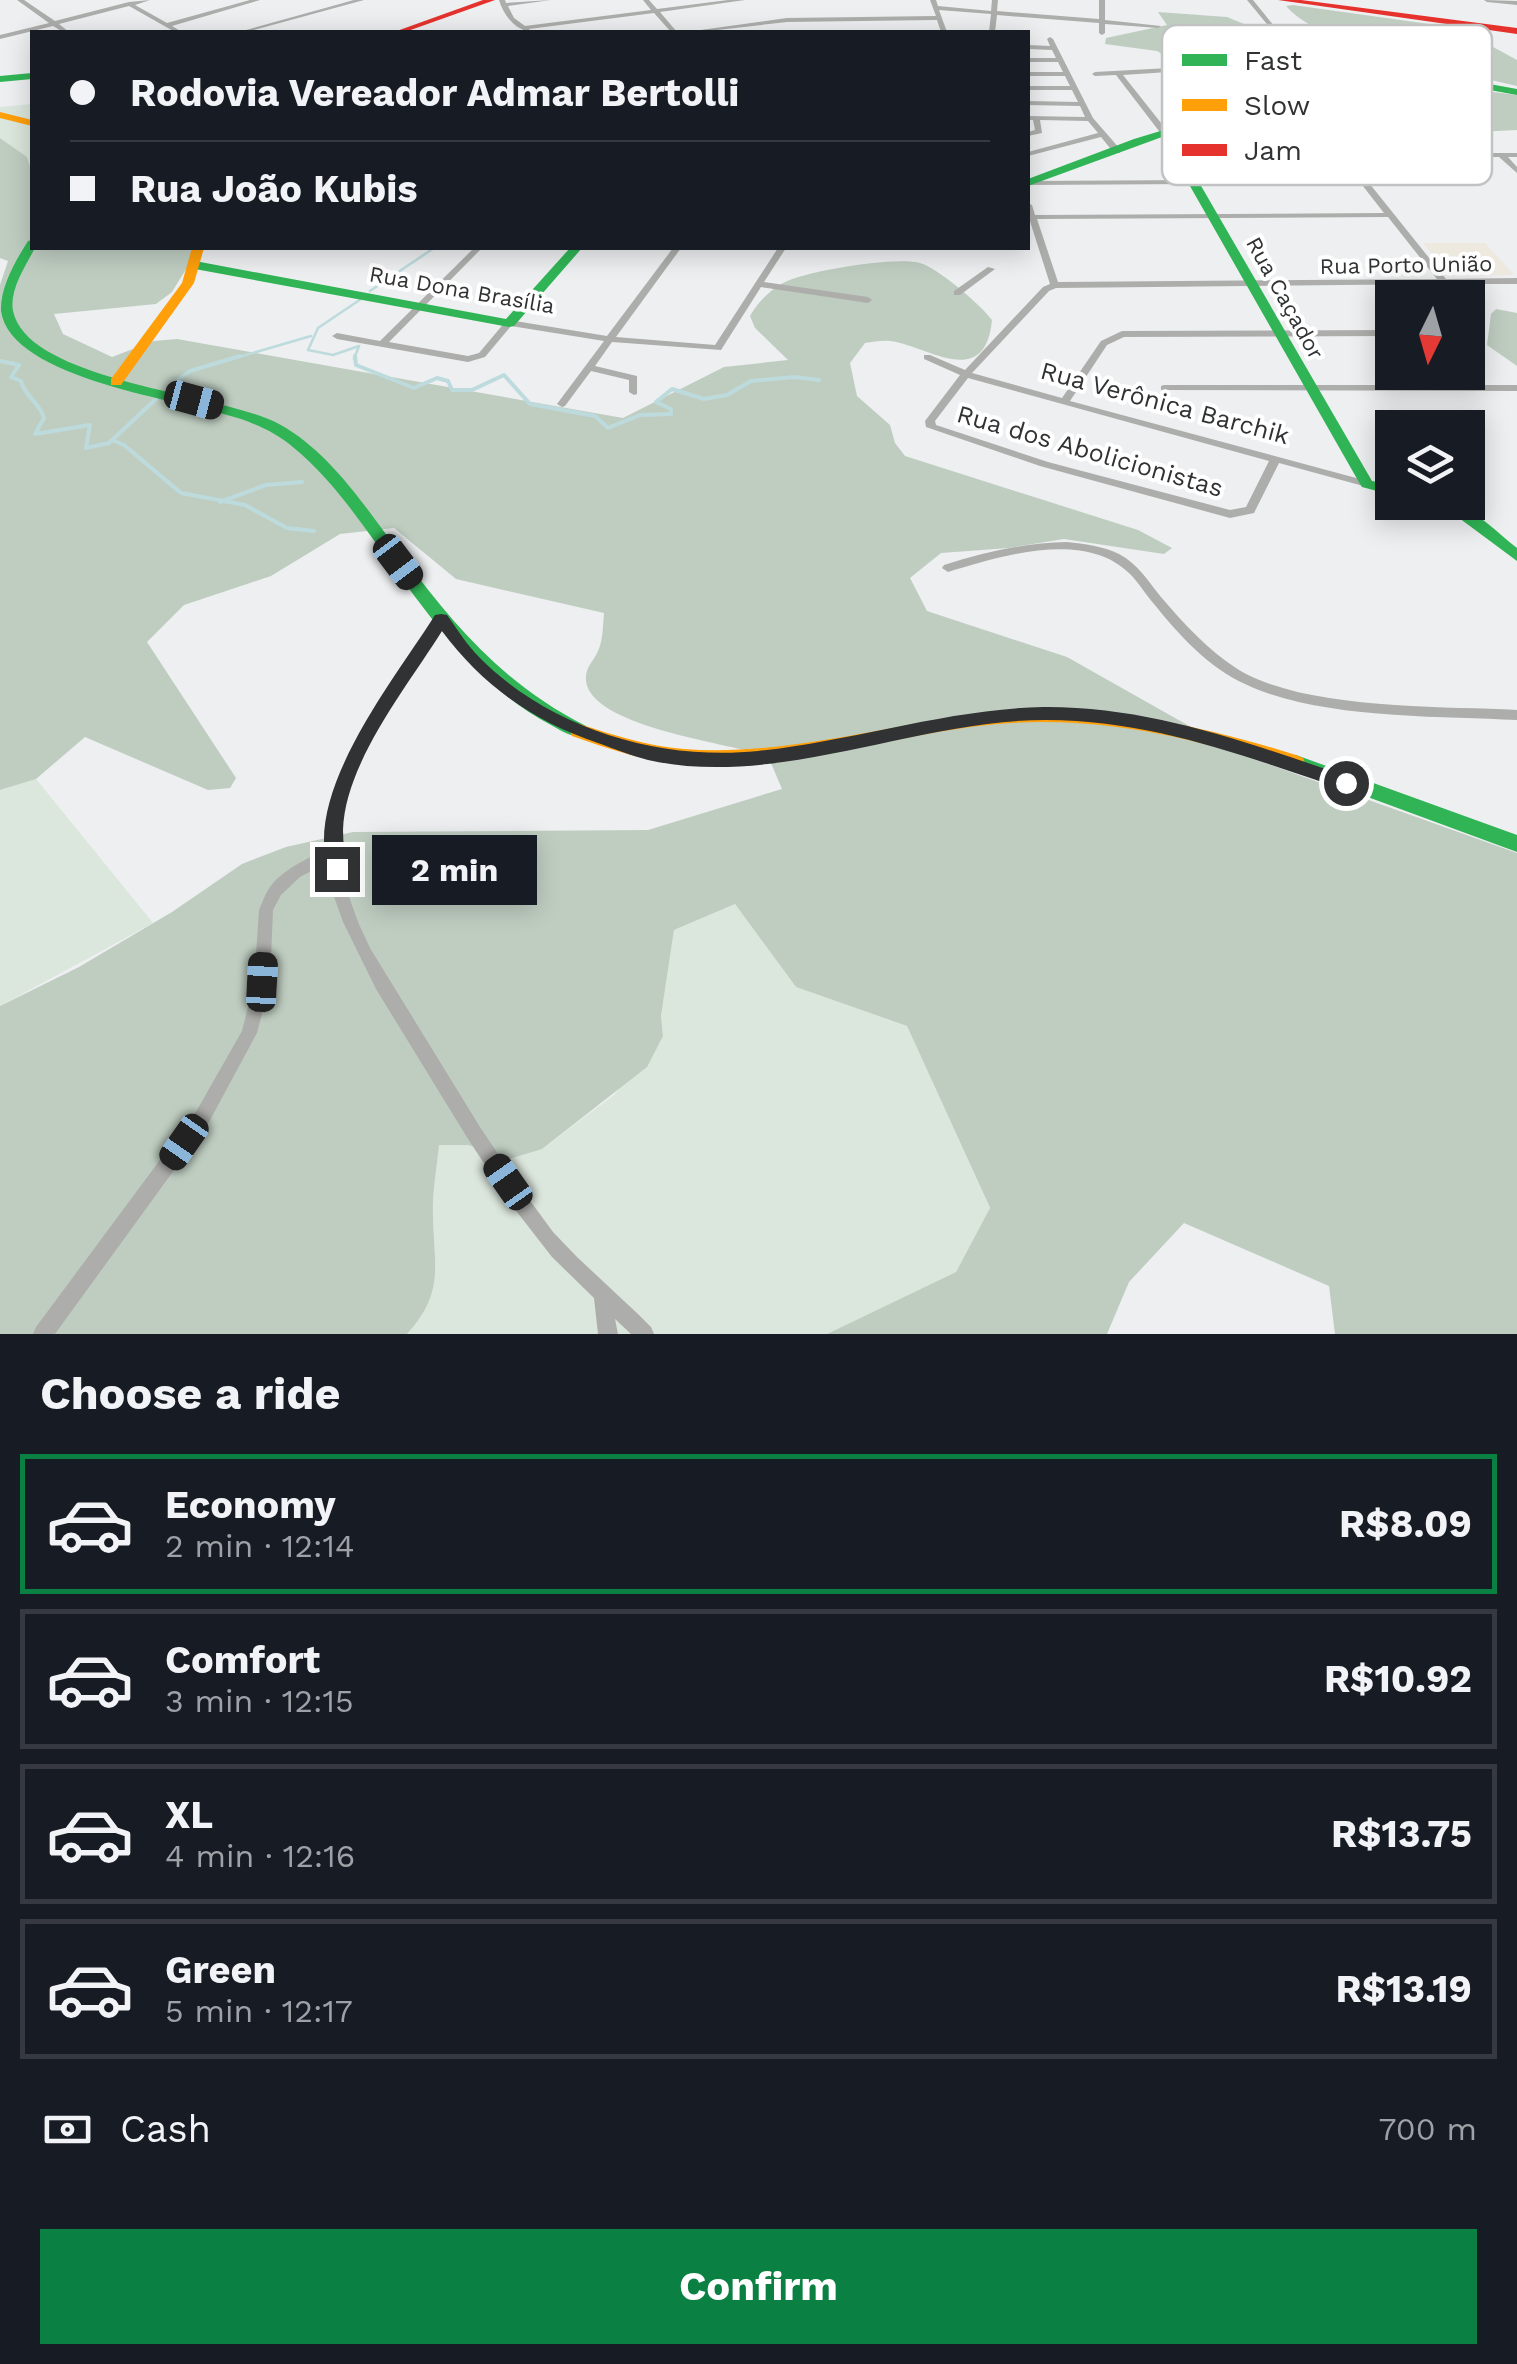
<!DOCTYPE html>
<meta charset="utf-8">
<style>
:root{--surface:#171b24;--page:#20242c;--text:#f1f3f6;--muted:#9ea1a6;--line:#363941;--accent:#0b8043}
body{margin:0;font-family:"Work Sans",sans-serif;background:var(--page);color:var(--text);height:100vh;display:flex;flex-direction:column;font-size:38px;white-space:nowrap}
*{box-sizing:border-box;margin:0}
p{font-size:32px;color:var(--muted)}
.icon{flex:none;width:55px;height:55px;fill:none;stroke:currentColor;stroke-width:2;stroke-linecap:round;stroke-linejoin:round}
.map{position:relative;height:1334px;overflow:hidden}
.panel{display:flex;flex-direction:column;background:var(--surface);flex:1}
.panel>*{flex:none}
.hud{position:absolute;left:30px;top:30px;width:1000px;height:220px;border-radius:0px;box-shadow:0 5px 25px #0003;display:grid;align-content:center;height:220px;padding:0 40px;background:var(--surface)}
.needle{width:65px;rotate:185deg}
.fabs{position:absolute;left:1375px;top:280px;display:grid;gap:20px}
.fabs a{display:grid;place-items:center;width:110px;height:110px;border-radius:0px;background:var(--surface);box-shadow:0 5px 25px #0003;font-size:50px}
.end{position:absolute;width:45px;height:45px;margin:-22px;border:12px solid #313233;background:#fff;box-shadow:0 0 0 5px #fff}
.from{border-radius:50%}
.bubble{position:absolute;height:70px;border-radius:0px;background:var(--surface);box-shadow:0 5px 25px #0003;font-size:32px;font-weight:700;line-height:70px;text-align:center}
.car{position:absolute;width:30px;height:60px;margin:-30px -15px;border-radius:12px;box-shadow:0 0 8px 2px #0007;background:linear-gradient(#222 24%,#8ab4d8 0 40%,#222 0 76%,#8ab4d8 0 86%,#222 0)}
.hud b{display:flex;align-items:center;gap:35px;height:95px;font-size:38px}
.hud b+b{border-top:2px solid var(--line)}
.hud i{width:25px;height:25px;background:var(--text)}
ul{padding:0;list-style:none}
li{display:flex;align-items:center;gap:30px;height:140px;margin:0 20px 15px;padding:0 20px;border:5px solid var(--line);border-radius:0px}
li div{flex:1}
li b{display:block;font-size:38px}
li em{font-style:normal;font-weight:700}
li.selected{border-color:var(--accent)}
li>.icon{width:90px;height:90px;stroke-width:1.5}
h2{padding:0 40px;font-size:45px;line-height:120px}
.pay{display:flex;align-items:center;gap:25px;height:110px;padding:0 40px;font-size:38px}
.pay p{margin-inline-start:auto}
.cta{display:flex;gap:20px;margin-top:auto;padding:20px 40px}
.cta a{flex:1;height:115px;border-radius:0px;background:var(--accent);color:#fff;font-size:40px;font-weight:700;line-height:115px;text-align:center}
.map>svg:first-child{display:block}
.education{fill:#ede9de}
.green{fill:#dbe6dc}
.forest{fill:#bfcdc1}
.lines{fill:none;stroke-linecap:round;stroke-linejoin:round}
.stream-far1{stroke:#bddbdd;stroke-width:2.5}
.stream{stroke:#bddbdd;stroke-width:4}
.street{fill:#adaeab;fill-rule:evenodd}
.fast{fill:#30b455;fill-rule:evenodd}
.slow{fill:#ff9f0a;fill-rule:evenodd}
.jam{fill:#e5322d;fill-rule:evenodd}
.route{fill:#313233}
.labels{text-anchor:middle;dominant-baseline:central;stroke-width:8;stroke-linejoin:round;paint-order:stroke}
.far-street-label{font-size:22px;fill:#313233;stroke:#fff}
.street-label{font-size:25px;fill:#313233;stroke:#fff}
.key{fill:#fff;stroke:#c1c2c2;stroke-width:2.5}
.key-label{font-size:28px;fill:#313233}
</style>
<div class="map">
<svg width="1517" height="1334" viewBox="0 0 1517 1334">
<rect width="100%" height="100%" fill="#edeff1"/>
<path class="education" d="M1423,243H1485L1514,275L1450,276Z"/>
<path class="green" d="M32,104V172L27,157L0,138V107Z
M36,779L153,923L0,1006V790Z
M735,904L796,987L907,1026L990,1209L956,1272L827,1334H407C445,1292 434,1266 433,1216C432,1192 437,1168 439,1144L468,1145L496,1158L542,1149L614,1095L663,1036L661,1016L674,930Z"/>
<path class="forest" d="M1293,5L1458,28L1517,60V86L1482,78L1431,59L1436,65C1422,72 1405,76 1390,74C1374,71 1372,58 1361,49C1337,31 1312,34 1286,6Z
M1158,12L1227,17L1288,42L1308,58L1324,92L1314,97L1236,103L1222,95L1199,65L1177,63L1157,51L1105,44L1106,38L1167,25Z
M1452,80L1485,91L1517,95V130L1436,134L1353,104L1366,96Z
M0,138L27,157L32,172V248H199L172,292L156,304L54,314L63,334L112,357L154,341L177,339L623,418L724,367L788,360L755,328L750,316C758,302 769,291 783,283C805,271 896,256 920,263C938,268 981,305 992,320C985,392 926,345 890,341C882,340 873,342 865,343L850,363L857,396L890,425L895,443L905,456L1138,530L1172,548L1164,554L1064,539L1009,548L941,553L910,578L927,611L1067,657L1237,753L1517,853V1334H1335L1329,1286L1184,1223L1129,1282L1107,1334H827L956,1272L990,1208L907,1026L796,987L735,904L674,930L661,1016L663,1036L647,1067L542,1149L509,1159L468,1145H439C437,1168 432,1192 433,1216C434,1267 445,1292 407,1334H0V1006L79,967L172,912L242,864L286,847L353,832L648,830L782,789L768,756C733,744 589,727 586,680C585,667 594,661 598,651C603,641 603,624 604,613L456,579L394,528L340,534L271,576L184,605L147,642L236,778L230,788L208,790L85,737L36,779L0,790V285L8,261L0,258Z
M1496,309L1517,313V366L1487,345L1491,314Z"/>
<g class="lines">
<path class="stream-far1" d="M370,291L434,248
M232,359L311,336
M354,359L359,346L333,355L308,350L318,328L361,299"/>
<path class="stream" d="M355,356L356,365L414,388L437,378L448,381L452,390H472L504,375L530,404L595,416L608,428L640,415L671,414V409L656,402L672,389L704,399L727,395L751,381L795,377L819,380
M0,361L19,365L11,377L21,381C25,397 40,403 44,418L35,434L90,425L86,448L109,443L157,398
M171,385L190,371L240,356
M112,440L124,445L181,493L245,505L287,528L314,531
M220,502L266,485L302,482"/>
<path class="street" d="M17,0H24L55,21L129,2L150,0L135,5L167,23L250,0H260L172,26L182,32H175L129,6L59,24L69,32H63L53,26L0,39V35L49,23Z
M354,0H364L247,32H239Z
M499,0H505L506,3L551,0L508,6L514,18L525,26L651,10L643,0H649L657,9L728,0H745L660,12L677,32H671L654,13L529,29L530,32C514,29 503,14 499,0Z
M930,0H936L938,6L991,11L992,0H998L997,11L1099,19V0H1105V20L1161,26L1158,28L1105,24V33L1102,35L1099,33V23L997,15L995,32H989L991,14L939,10L947,32H941L937,20L787,22L700,32H686L787,18L936,16Z
M1247,0H1253L1279,32L1320,49L1344,95L1339,94L1315,51L1275,34Z
M1484,0L1517,1V5L1487,2Z
M1050,37L1053,39L1093,118L1120,149V153H1114L1101,137L1028,156V152L1098,133L1088,121L1040,120L1042,133L1028,136V132L1035,130L1033,120H1028V116L1085,117L1080,106L1028,105V101L1078,102L1072,90H1028V86H1070L1065,76H1028V72H1063L1058,62H1028V58H1056L1052,50L1028,49V45L1050,46L1047,39Z
M1169,68H1197V70L1195,71L1175,72L1215,115L1217,116L1214,118L1310,119L1296,101L1301,100L1345,154L1484,153L1466,136V132H1469L1492,153H1517V157H1508L1517,167V173L1499,157L1349,158L1446,279L1517,278V284H1450L1461,298H1452L1441,284L1056,288L1049,291L972,373L1062,398L1101,341L1122,331L1392,330V336L1124,337L1107,345L1070,401L1371,482L1372,484L1371,486L1367,487L1279,463L1254,513L1230,518L1040,466L926,427L925,421L960,375L924,359V355H930L965,370L1043,287L1050,284L1028,215V203L1032,205L1035,215L1384,213L1341,158L1179,159L1175,157L1179,155L1337,154L1313,123L1199,122V118H1212L1168,72L1123,75L1169,133L1165,135H1162L1116,75L1095,76L1092,74L1095,72ZM1388,217L1437,279L1058,282L1037,219ZM968,378L1269,461L1246,507L1230,510L1048,462L936,425L935,421Z
M1196,180V184H1193L1028,185V181Z
M474,248H482L389,342L468,356L479,353L506,321L509,320L607,336L673,248H681L616,337L715,345L778,248H786L764,282L868,297L872,300L868,303L761,287L721,350L612,342L595,366L637,376V394L634,395L629,392V380L591,371L565,406L562,407L557,404L604,341L511,326L485,357L468,362L337,339L332,336L337,333L380,341Z
M988,267L995,269L960,295H954V291Z
M1468,308L1471,309L1484,329L1482,331L1468,335V329L1474,328L1468,318Z
M1164,385H1517V391L1161,390V386Z
M1067,542C1084,544 1103,546 1119,554C1138,564 1148,581 1161,597C1184,624 1209,651 1239,670C1306,710 1439,706 1517,710V720C1437,716 1318,719 1245,684C1208,667 1179,635 1154,604C1146,595 1139,583 1130,574C1085,529 1001,556 948,572L942,568L944,565C985,552 1024,543 1067,542Z
M441,615L447,619C413,671 324,787 343,851L341,859L347,891L358,922L370,948L480,1127L523,1191L553,1232L577,1257L639,1315L651,1327L654,1334H631L615,1319L618,1334H598L594,1298L552,1257L510,1203L468,1139L376,989L343,922L332,891L327,863L300,877L281,895L273,910L270,983L257,1033L209,1122L55,1334H33L36,1327L197,1110L242,1031L254,983L259,910C262,903 265,894 270,887C283,869 307,859 327,849C328,761 388,685 437,616Z"/>
<path class="fast" d="M32,73V79L0,82V76Z
M1462,79L1517,89V95L1462,85L1423,86L1244,112L1171,134L1372,481L1392,485V495L1362,487L1360,484L1162,137L1028,186V179L1134,139L1243,106L1423,80Z
M32,240V248H35C26,265 9,290 13,311C28,382 222,393 279,424C332,453 367,510 403,557C456,628 505,685 586,726L588,731L586,736C573,739 562,731 551,725C476,686 426,612 378,546C353,511 327,475 294,448C278,434 260,426 241,419C184,400 11,380 1,311C0,287 16,260 28,241Z
M570,248H582L514,326L509,327L195,269L189,265L195,261L506,319Z
M1431,502C1472,502 1486,524 1517,548V561L1455,515Z
M1296,755L1517,835V852L1289,768L1287,763L1289,758Z"/>
<path class="slow" d="M0,112L32,120V126L0,118Z
M192,248H204L194,283L121,385H111V379L182,283Z
M1035,708C1126,710 1210,728 1296,755L1303,758L1305,763L1303,768L1296,771C1200,739 1100,715 998,724C893,733 789,773 682,764C644,761 609,749 572,736L570,731L572,726L579,724C614,735 647,746 684,749C797,758 919,714 1035,708Z"/>
<path class="jam" d="M483,0H495L405,32H394Z
M1278,0H1301L1517,28V34Z"/>
</g>
<path class="route" d="M441,614L447,615C457,629 467,645 479,657C550,729 659,761 758,751C854,741 947,709 1043,707C1152,706 1251,744 1352,778L1355,783L1346,790C1242,756 1158,721 1046,720C915,720 777,789 648,760C632,756 615,749 598,743C533,721 483,686 442,631C407,687 345,763 343,830C343,843 345,856 346,869L344,874H330C299,796 395,679 435,615Z"/>
<g class="labels">
<g class="far-street-label">
<text transform="translate(1406 265) rotate(-1)">Rua Porto União</text>
<text transform="translate(462 290) rotate(10)">Rua Dona Brasília</text>
<text transform="translate(1285 298) rotate(61)">Rua Caçador</text>
</g>
<g class="street-label">
<text transform="translate(1165 403) rotate(15)">Rua Verônica Barchik</text>
<text transform="translate(1090 451) rotate(16)">Rua dos Abolicionistas</text>
</g>
</g>
<rect x="1162" y="25" width="330" height="160" rx="15" class="key"/>
<rect x="1182" y="54" width="45" height="12" fill="#30b455"/>
<rect x="1182" y="99" width="45" height="12" fill="#ff9f0a"/>
<rect x="1182" y="144" width="45" height="12" fill="#e5322d"/>
<g class="key-label">
<text x="1244" y="70">Fast</text>
<text x="1244" y="115">Slow</text>
<text x="1244" y="160">Jam</text>
</g>
</svg>
<div class="fabs">
<a><svg class="needle" viewBox="-14 -14 28 28"><path d="M0-13l5 13h-10z" fill="#e53935"/><path d="M0 13l5-13h-10z" fill="#9ea1a6"/></svg></a>
<a><svg class="icon" aria-label="layers" viewBox="0 0 24 24"><path d="M12 4l9 5-9 5-9-5zM3 14l9 5 9-5"/></svg></a>
</div>
<i class="end from" style="left:1346px;top:783px"></i>
<i class="end" style="left:337px;top:869px"></i>
<div class="bubble" style="left:372px;top:835px;width:165px">2 min</div>
<i class="car" style="left:194px;top:400px;rotate:105deg"></i>
<i class="car" style="left:398px;top:562px;rotate:143deg"></i>
<i class="car" style="left:262px;top:982px;rotate:3deg"></i>
<i class="car" style="left:184px;top:1142px;rotate:215deg"></i>
<i class="car" style="left:508px;top:1182px;rotate:325deg"></i>
<div class="hud">
<b><i class="from"></i>Rodovia Vereador Admar Bertolli</b>
<b><i></i>Rua João Kubis</b>
</div>
</div>
<section class="panel">
<h2>Choose a ride</h2>
<ul>
<li class="selected"><svg class="icon" aria-label="car" viewBox="0 0 24 24"><path d="M5 17H2v-5l4-1 3-4h7l3 4 3 1v5h-3M9 17h6M6 11h13"/><circle cx="7" cy="17" r="2"/><circle cx="17" cy="17" r="2"/></svg><div><b>Economy</b><p>2 min · 12:14</p></div><em>R$8.09</em></li>
<li><svg class="icon" aria-label="car" viewBox="0 0 24 24"><path d="M5 17H2v-5l4-1 3-4h7l3 4 3 1v5h-3M9 17h6M6 11h13"/><circle cx="7" cy="17" r="2"/><circle cx="17" cy="17" r="2"/></svg><div><b>Comfort</b><p>3 min · 12:15</p></div><em>R$10.92</em></li>
<li><svg class="icon" aria-label="car" viewBox="0 0 24 24"><path d="M5 17H2v-5l4-1 3-4h7l3 4 3 1v5h-3M9 17h6M6 11h13"/><circle cx="7" cy="17" r="2"/><circle cx="17" cy="17" r="2"/></svg><div><b>XL</b><p>4 min · 12:16</p></div><em>R$13.75</em></li>
<li><svg class="icon" aria-label="car" viewBox="0 0 24 24"><path d="M5 17H2v-5l4-1 3-4h7l3 4 3 1v5h-3M9 17h6M6 11h13"/><circle cx="7" cy="17" r="2"/><circle cx="17" cy="17" r="2"/></svg><div><b>Green</b><p>5 min · 12:17</p></div><em>R$13.19</em></li>
</ul>
<div class="pay"><svg class="icon" aria-label="cash" viewBox="0 0 24 24"><path d="M3 7h18v10H3z"/><circle cx="12" cy="12" r="2"/></svg>Cash<p>700 m</p></div>
<div class="cta"><a>Confirm</a></div>
</section>
